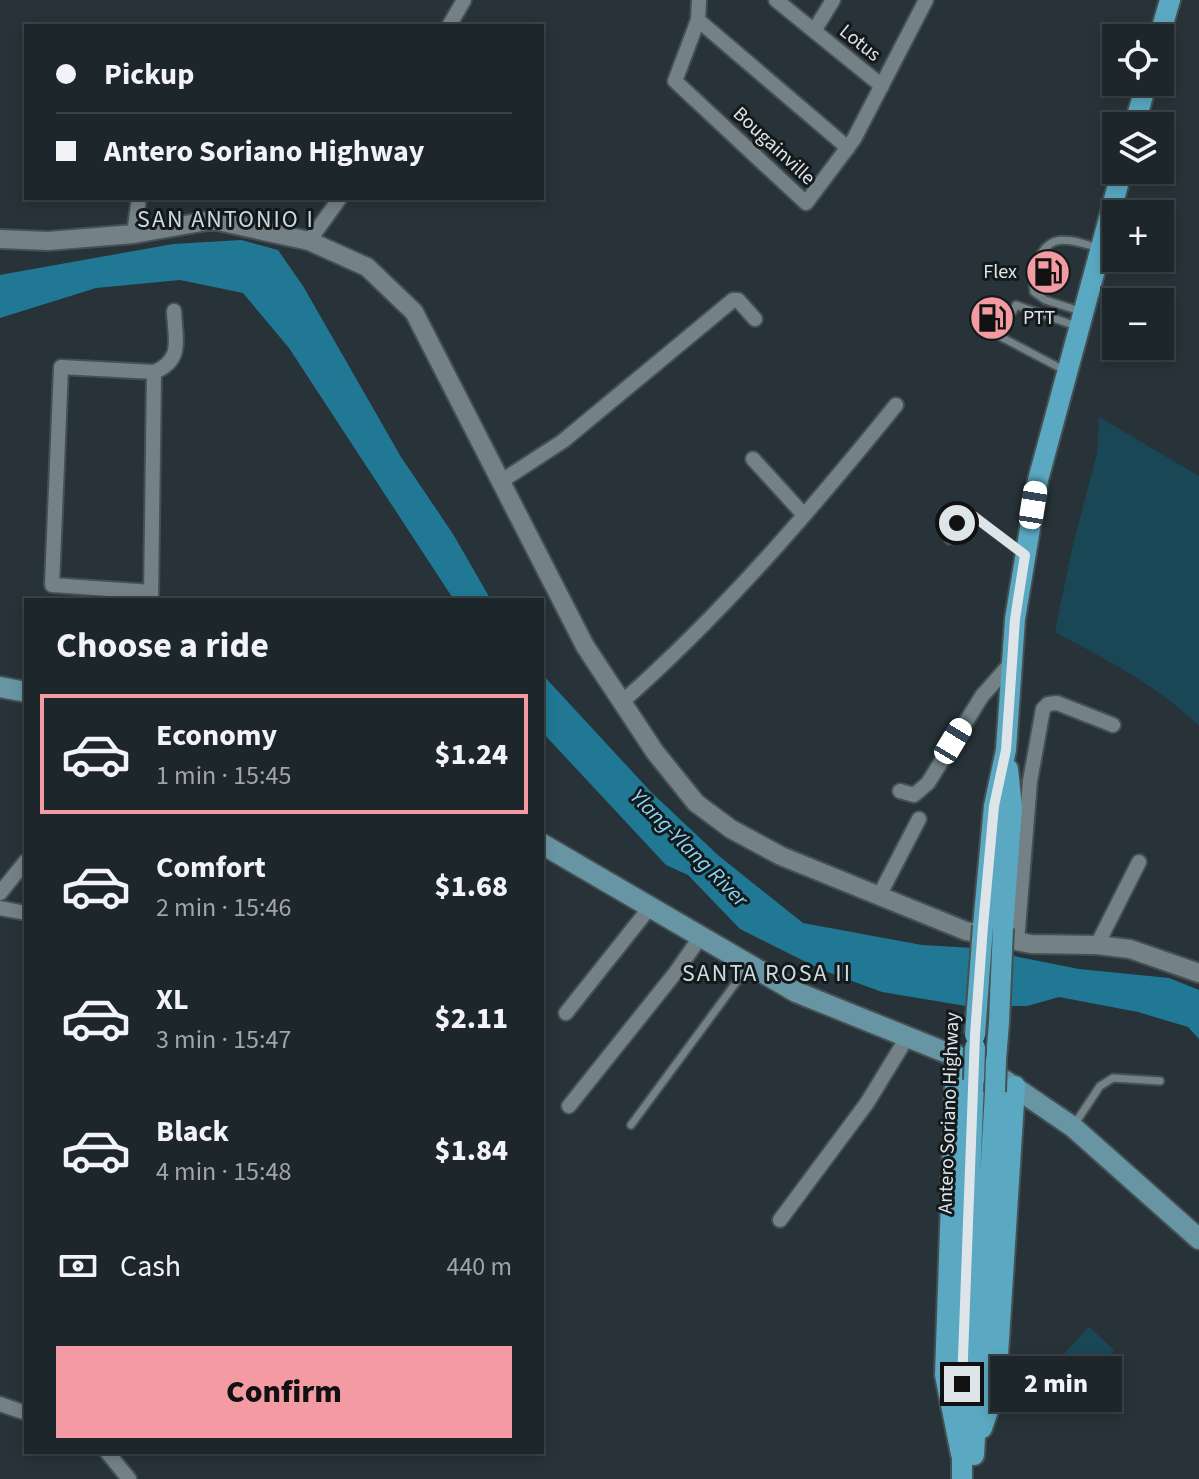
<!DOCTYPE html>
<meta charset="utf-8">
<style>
:root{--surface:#1d262a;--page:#252e32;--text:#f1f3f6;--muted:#a0a5a8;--line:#3b4347;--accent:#f49aa3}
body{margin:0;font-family:"Source Sans 3",sans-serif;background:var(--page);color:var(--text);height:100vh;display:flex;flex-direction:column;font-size:30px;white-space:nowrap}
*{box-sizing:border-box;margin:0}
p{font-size:26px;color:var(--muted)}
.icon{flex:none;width:44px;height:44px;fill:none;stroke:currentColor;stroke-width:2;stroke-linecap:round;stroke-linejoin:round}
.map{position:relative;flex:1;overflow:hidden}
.details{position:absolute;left:24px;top:598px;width:520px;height:856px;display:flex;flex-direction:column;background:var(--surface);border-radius:0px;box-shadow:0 4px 12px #0003,0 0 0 2px var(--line)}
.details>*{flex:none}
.guide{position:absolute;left:24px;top:24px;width:520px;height:176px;border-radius:0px;box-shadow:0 4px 12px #0003,0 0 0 2px var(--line);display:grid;align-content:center;height:176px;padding:0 32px;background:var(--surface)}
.tools{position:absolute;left:1102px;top:24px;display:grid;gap:16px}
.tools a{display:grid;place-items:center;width:72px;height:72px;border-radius:0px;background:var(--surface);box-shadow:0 4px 12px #0003,0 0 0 2px var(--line);font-size:40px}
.end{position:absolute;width:36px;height:36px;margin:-18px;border:10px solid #dee5e8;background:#111;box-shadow:0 0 0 4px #111}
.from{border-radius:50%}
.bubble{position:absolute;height:56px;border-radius:0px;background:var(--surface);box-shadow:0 4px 12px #0003,0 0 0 2px var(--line);font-size:26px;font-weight:800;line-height:56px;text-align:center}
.car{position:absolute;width:24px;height:48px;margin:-24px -12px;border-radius:10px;box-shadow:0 0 6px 2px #0007;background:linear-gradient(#fff 24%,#345 0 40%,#fff 0 76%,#345 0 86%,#fff 0)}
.guide b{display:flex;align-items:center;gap:28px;height:76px;font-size:30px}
.guide b+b{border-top:2px solid var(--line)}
.guide i{width:20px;height:20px;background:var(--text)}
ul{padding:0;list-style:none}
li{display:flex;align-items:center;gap:24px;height:120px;margin:0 16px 12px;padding:0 16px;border:4px solid transparent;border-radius:0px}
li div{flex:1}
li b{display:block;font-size:30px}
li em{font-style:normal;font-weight:800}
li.selected{border-color:var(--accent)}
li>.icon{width:72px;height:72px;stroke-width:1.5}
h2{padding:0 32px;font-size:36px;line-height:96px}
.pay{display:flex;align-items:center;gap:20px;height:88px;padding:0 32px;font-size:30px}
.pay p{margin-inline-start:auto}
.primary-button{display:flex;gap:16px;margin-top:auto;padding:16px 32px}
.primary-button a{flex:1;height:92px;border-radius:0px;background:var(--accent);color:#111;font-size:32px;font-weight:800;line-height:92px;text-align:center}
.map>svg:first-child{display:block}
.green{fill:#1a4756}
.water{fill:#207894}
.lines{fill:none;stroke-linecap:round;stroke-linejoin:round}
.service-casing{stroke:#455053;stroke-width:11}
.minor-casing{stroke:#455053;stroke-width:18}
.tertiary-casing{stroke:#455053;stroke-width:22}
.secondary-casing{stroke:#455053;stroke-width:24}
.primary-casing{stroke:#455053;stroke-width:24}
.service{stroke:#748287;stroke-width:7}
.minor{stroke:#748287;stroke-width:14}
.tertiary{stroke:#748287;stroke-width:18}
.secondary{stroke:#6795a4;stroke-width:20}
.primary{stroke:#5aa8c2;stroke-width:20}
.primary-bridge-casing{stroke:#455053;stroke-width:24;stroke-linecap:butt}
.primary-bridge{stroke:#5aa8c2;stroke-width:20}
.route{stroke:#dee5e8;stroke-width:10}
.labels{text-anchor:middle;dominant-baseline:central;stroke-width:6;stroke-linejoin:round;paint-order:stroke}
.street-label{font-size:20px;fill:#dee5e8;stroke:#141a1c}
.poi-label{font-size:20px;fill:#dee5e8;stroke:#141a1c;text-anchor:end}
.water-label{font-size:22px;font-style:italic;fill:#8ad6f3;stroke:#141a1c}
.quarter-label{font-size:24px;letter-spacing:2px;fill:#ccdbe1;stroke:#141a1c}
</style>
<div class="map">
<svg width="1199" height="1479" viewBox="0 0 1199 1479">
<rect width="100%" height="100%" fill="#273338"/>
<path class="green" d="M1099,417L1199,476V726C1157,685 1107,660 1055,632L1071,553L1097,453Z
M1089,1327L1114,1350L1079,1389L1053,1366Z"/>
<path class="water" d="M241,240L278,250L303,286L401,457L453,534L491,600H454L289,348L243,293L180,280L96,288L0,318V275L5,274L173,244Z
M542,674L652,793L719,856L803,923L922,945L974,948L1079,969L1169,978L1199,990V1039L1188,1027L1138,1012L1059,997L1027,1006H966L882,992L822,970L740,929L688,875L666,865L542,732Z"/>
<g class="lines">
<g class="service-casing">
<path id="service" d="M1013,311L1016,305L1076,326
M1080,311L1045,300L1034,292C1032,281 1033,271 1038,260C1050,230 1074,241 1099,248
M1004,330L1001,337L1064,370
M949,540L957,523L972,515L1023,554
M631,1125L749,965
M1074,1125L1100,1086L1113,1078L1160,1081"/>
</g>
<g class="minor-casing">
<path id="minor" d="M699,0L698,20L675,81L806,203L854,139L926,0
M776,0L882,86
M698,20L848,148
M449,26L464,0
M814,31L833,0
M134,234L139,198
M309,241L340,198
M753,459L804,515
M500,482L563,441L733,300H738L755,319
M151,592L52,585L61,367L154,372
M151,599L154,372C184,360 175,338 174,311
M622,702C723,613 812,509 896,405
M900,791L914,795L928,783L982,696L1012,662
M0,893L26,861
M879,896L919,819
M0,908L26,913
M1017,941L1030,781L1043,709L1048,704L1057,703L1113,725
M1097,945L1139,862
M566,1013L651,906
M569,1106L676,972L701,936
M780,1220L867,1103L908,1036
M0,1404L26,1413
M107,1452L129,1479"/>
</g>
<g class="tertiary-casing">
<path id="tertiary" d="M0,239L48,241L134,234L213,220L309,241L367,267L414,312L585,646L655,752L696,803L731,829L781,856L966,931L1031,944L1097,945L1130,949L1199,973"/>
</g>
<g class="secondary-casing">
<path id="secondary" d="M0,687L26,692
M542,844L796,992L972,1063
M1004,1080L1073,1127L1199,1239"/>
</g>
<g class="primary-casing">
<path id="primary" d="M1159,38L1170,0
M1134,126L1147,82
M983,926L994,806L1006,750L1015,619L1038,480L1122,170
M1003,928L1012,807L1008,769
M956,1055L945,1375L961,1454
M996,1060L999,1022
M982,1428L996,1387L1015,1086
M974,1455L995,1092
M962,1479V1384L974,1080"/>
</g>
<use href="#service" class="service"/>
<use href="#minor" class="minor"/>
<use href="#tertiary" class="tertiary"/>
<use href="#secondary" class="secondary"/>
<use href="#primary" class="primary"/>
<g class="primary-bridge-casing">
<path id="primary-bridge" d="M999,1022L1003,928
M975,1035L983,926
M974,1080L975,1047
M995,1092L996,1060"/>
</g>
<use href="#primary-bridge" class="primary-bridge"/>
</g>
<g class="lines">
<path class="route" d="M957,523L972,515L1025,555L1015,619L1006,750L994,806L983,926L975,1035L962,1384"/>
</g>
<defs>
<g id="fuel-disc" transform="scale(2.3)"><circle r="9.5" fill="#f49aa3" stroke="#141a1c"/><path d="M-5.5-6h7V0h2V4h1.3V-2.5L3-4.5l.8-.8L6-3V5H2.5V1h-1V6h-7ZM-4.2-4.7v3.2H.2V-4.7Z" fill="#111"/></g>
</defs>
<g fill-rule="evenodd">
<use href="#fuel-disc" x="1048" y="272"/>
<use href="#fuel-disc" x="992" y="318"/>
</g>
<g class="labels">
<g class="street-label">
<text transform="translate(860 43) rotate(39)">Lotus</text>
<text transform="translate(774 146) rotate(43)">Bougainville</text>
<text transform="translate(949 1113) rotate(-88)">Antero Soriano Highway</text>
</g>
<g class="poi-label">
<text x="1017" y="272">Flex</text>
<text x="1023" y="318" text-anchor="start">PTT</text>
</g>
<g class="water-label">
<text transform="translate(689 848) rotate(45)">Ylang-Ylang River</text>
</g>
<g class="quarter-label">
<text x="226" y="219">SAN ANTONIO I</text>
<text x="767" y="973">SANTA ROSA II</text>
</g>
</g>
</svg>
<div class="tools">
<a><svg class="icon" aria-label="locate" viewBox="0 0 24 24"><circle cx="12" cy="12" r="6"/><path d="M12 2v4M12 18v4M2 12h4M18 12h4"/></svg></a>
<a><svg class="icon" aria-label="layers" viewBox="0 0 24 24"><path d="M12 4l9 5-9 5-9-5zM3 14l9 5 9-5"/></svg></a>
<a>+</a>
<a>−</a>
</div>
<i class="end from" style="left:957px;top:523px"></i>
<i class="end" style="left:962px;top:1384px"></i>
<div class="bubble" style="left:990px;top:1356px;width:132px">2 min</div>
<i class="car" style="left:1033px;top:505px;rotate:9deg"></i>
<i class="car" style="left:953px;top:741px;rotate:31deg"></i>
<div class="guide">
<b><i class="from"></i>Pickup</b>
<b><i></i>Antero Soriano Highway</b>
</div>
<section class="details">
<h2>Choose a ride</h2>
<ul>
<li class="selected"><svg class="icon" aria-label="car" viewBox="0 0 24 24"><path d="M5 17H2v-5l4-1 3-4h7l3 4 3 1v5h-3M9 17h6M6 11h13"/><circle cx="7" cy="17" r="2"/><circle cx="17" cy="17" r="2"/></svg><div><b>Economy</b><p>1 min · 15:45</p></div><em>$1.24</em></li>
<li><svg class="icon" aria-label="car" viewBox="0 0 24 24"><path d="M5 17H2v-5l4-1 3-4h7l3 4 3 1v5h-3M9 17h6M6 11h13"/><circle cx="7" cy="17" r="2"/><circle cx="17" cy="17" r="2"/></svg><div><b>Comfort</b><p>2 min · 15:46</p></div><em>$1.68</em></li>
<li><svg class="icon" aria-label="car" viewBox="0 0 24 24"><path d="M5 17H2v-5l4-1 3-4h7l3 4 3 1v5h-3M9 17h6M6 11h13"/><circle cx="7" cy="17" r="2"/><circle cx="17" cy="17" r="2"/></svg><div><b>XL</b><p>3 min · 15:47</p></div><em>$2.11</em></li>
<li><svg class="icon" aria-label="car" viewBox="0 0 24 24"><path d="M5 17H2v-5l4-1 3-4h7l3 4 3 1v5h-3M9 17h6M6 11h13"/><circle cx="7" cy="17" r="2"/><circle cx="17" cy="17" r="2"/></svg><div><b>Black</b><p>4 min · 15:48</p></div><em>$1.84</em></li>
</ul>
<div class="pay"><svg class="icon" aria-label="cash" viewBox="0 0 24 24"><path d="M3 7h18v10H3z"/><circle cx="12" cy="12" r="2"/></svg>Cash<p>440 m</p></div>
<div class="primary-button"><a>Confirm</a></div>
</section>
</div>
